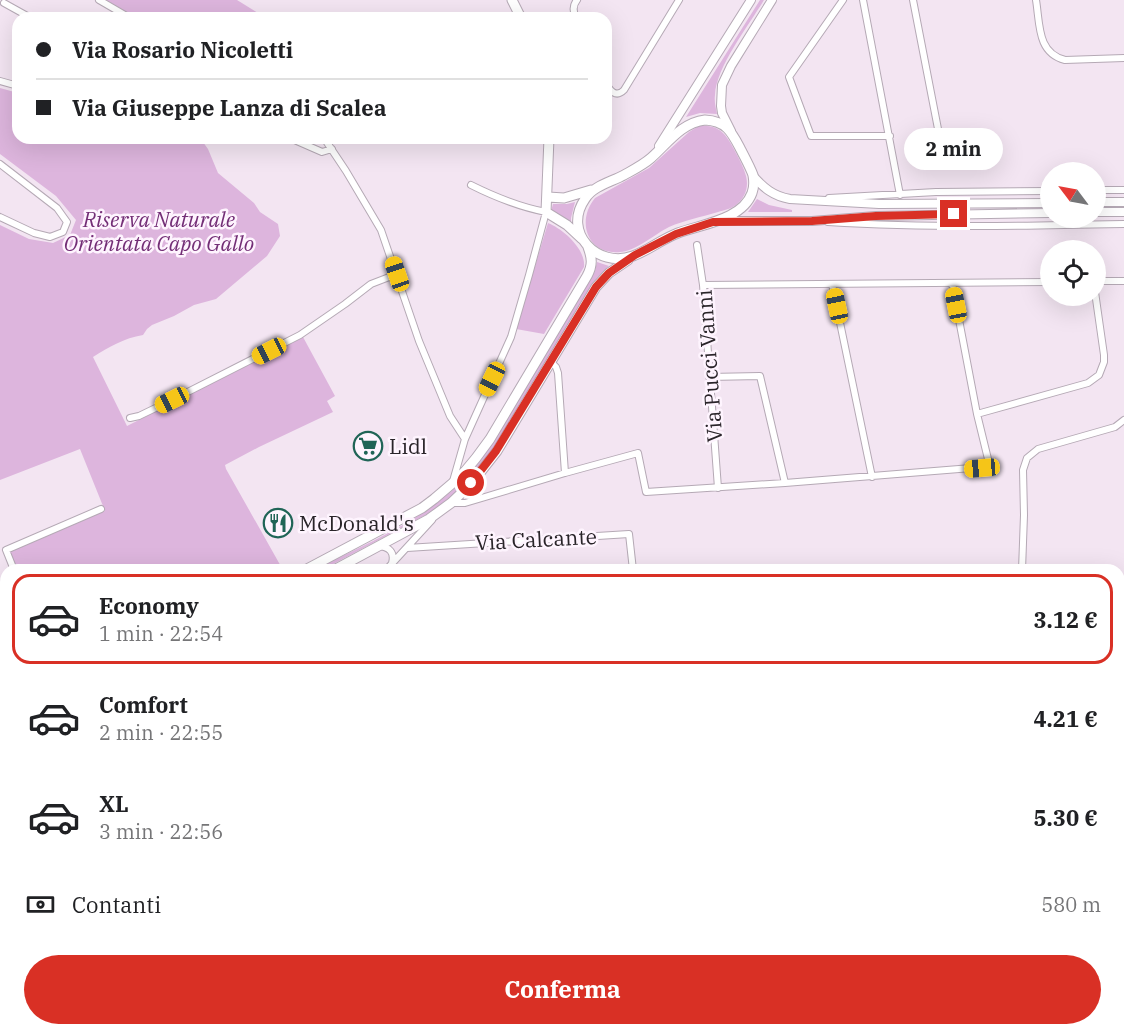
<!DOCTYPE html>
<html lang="it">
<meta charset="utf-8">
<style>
:root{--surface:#fff;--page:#f2f2f2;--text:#202124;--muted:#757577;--line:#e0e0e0;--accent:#d93025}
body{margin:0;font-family:"IBM Plex Serif",serif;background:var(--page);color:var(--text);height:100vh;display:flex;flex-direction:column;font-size:22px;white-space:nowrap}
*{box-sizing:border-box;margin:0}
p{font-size:20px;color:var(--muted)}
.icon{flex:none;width:33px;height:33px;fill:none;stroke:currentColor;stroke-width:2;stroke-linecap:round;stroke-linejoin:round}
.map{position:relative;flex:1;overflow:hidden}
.drawer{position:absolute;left:0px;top:564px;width:1125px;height:472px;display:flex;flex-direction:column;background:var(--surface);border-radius:18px 18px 0 0;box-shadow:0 6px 24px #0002}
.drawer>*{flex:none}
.guide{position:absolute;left:12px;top:12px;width:600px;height:132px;border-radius:18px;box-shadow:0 6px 24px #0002;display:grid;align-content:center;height:132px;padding:0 24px;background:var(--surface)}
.needle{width:39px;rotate:302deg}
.fabs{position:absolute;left:1040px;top:162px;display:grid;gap:12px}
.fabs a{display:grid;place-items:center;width:66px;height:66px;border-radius:50%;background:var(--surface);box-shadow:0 6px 24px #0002;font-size:30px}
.end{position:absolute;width:27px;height:27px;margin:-14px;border:8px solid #d93025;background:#fff;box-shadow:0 0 0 3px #fff}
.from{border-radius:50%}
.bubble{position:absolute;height:42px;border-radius:21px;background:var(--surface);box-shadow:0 6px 24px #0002;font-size:20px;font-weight:700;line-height:42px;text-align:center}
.car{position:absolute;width:18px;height:36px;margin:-18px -9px;border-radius:8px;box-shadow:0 0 4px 2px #0007;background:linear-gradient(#f5c518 24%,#345 0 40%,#f5c518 0 76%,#345 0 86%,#f5c518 0)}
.guide b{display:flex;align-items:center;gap:21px;height:57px;font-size:22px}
.guide b+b{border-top:2px solid var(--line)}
.guide i{width:15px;height:15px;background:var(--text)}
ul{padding:10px 0 0;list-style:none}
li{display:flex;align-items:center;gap:18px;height:90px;margin:0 12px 9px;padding:0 12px;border:3px solid transparent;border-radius:18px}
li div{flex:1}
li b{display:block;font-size:22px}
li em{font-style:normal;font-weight:700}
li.on{border-color:var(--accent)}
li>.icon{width:54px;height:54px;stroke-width:1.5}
.pay{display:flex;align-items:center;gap:15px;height:66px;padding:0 24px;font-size:22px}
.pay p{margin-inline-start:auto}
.cta{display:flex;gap:12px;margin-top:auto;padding:12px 24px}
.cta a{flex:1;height:69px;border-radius:36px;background:var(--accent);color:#fff;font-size:24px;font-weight:700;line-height:69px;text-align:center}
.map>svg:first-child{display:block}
.green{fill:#ddb5dd}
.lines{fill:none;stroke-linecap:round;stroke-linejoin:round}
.minor-casing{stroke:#b5a9b5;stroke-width:8}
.tertiary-casing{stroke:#b5a9b5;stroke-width:10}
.secondary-casing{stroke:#b5a9b5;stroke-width:11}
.minor{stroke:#fff;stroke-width:6}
.tertiary{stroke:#fff;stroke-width:8}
.secondary{stroke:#fff;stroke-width:9}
.rail{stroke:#847b83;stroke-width:2;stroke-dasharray:12 6;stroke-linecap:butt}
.route{stroke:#d93025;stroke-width:8}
.labels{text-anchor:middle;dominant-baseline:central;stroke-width:5;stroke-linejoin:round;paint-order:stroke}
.park-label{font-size:21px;font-style:italic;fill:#732e76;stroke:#fef4fe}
.street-label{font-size:21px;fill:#292429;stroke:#fef4fe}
.poi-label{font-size:21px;fill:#292429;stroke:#fef4fe;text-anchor:start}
</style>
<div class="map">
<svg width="1124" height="1036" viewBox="0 0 1124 1036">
<rect width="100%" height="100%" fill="#f3e5f2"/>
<path class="green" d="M106,0H237L266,18H137Z
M760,0H764C749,25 716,67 715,95C714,102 716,108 717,114L700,113L686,117Z
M0,88L18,93V138H200L208,149L218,173L254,203L260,212L278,224L280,236L267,256L216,299L194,305L174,316L152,325L147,329L143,335C124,338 109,347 93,357L127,426L303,337L335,396L327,401L333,412L259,447L225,465L226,469L283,570H17L10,552L105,511L80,449L0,480V225L29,239L53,243L70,235L76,220L56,196L0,154Z
M699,126C721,124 727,136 736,153C740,161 744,168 746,176C749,187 745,198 736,205C731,209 724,210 718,212C702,217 685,220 669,227C655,234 636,251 620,252C587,255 576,221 595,198L649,168L689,132Z
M757,199L769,205L792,210V212H748Z
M575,202L571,218V223L551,211L553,204H567Z
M548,223C563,229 586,249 584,267L544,334L516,329Z
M597,262L609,266L599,276L592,284L495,446L474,474L458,491L433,511L322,570H315C361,546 413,525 453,490C481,465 498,432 517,401C544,358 570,314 595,271Z
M6,749V938L0,941V752Z"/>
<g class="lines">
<g class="minor-casing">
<path id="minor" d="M99,0L130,18
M843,0L789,77L811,136H890
M863,0L900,195
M913,0L939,134
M1036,0C1040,24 1037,53 1065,60L1124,58
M4,3L31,18
M576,18C573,12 572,6 577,0
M0,81L18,86
M606,83C610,91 616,98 624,90L679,0
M290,138L322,152L332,149
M324,138L346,171L381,230L419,341L450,416L465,439
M0,164L57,208L67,222L63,232L50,237L34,233L0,217
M1095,190H1124
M829,198L936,192L1050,191
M828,222C926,228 1025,226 1124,224
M697,245L703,285L718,488
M1095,281H1124
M832,284L872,477
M703,285L1050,282
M551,362L556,367L558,373L565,473
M709,377L760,376L785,483
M977,414L1088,383L1099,375L1104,362V355L1095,292
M130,418L139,416L172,400L300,335L345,304L371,284L397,274
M453,481L465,439L511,337L529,275L546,212C520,207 495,197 471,185
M451,503H465L565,473L638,453L646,492L785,483L984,467L987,464L988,459L977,414L952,283
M379,546C389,547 395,552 392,563
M407,548L629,534L633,570
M14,570L6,550L101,509
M386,570L432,520
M1022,570L1024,515L1023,470L1027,458L1038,449L1115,427L1124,420
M0,639L6,641
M0,946L6,943
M0,953L6,951
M133,1030L134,1036
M210,1030L211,1036
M48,1036L66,1030
M153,1036L155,1030
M199,1036L201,1030
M886,1036L887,1030
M909,1036L910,1030
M1009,1036V1030
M1062,1036V1030"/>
</g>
<g class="tertiary-casing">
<path id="tertiary" d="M731,131L722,113L721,106L722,85L731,66L772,0
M659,146L751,0
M753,176C764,188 773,196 790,199L879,204L1050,203
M1095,202H1124
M1095,212H1124
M720,221H812L876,216L1050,213"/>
</g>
<g class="secondary-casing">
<path id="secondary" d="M512,0L521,18
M705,120C727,121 732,133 741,150C745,158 750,167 753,175C754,181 754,188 752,193C742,220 702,224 678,233C662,239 649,250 633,256C597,269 562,232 585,199C593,186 611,182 624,175C633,170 643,165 651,158C668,143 681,123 705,120Z
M549,138L546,212L567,225L582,239
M548,197L564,198L591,190
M305,570L422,508L434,499L461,476L476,458L490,439L587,276C593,265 592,258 588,247
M334,570L429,519L451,503L471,484L497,451L596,287L609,273L628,260
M0,731L6,728
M0,745L6,742"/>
</g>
<use href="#minor" class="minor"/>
<use href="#tertiary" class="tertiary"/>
<use href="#secondary" class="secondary"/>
<path class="rail" d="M0,973L6,972"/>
</g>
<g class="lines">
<path class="route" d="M471,483L496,451L596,287L609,273L635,255L676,234L713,222L812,221L876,216L954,214"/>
</g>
<defs>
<g id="supermarket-ring" transform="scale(1.5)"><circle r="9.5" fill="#fef4fe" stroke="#206557" stroke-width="1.5"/><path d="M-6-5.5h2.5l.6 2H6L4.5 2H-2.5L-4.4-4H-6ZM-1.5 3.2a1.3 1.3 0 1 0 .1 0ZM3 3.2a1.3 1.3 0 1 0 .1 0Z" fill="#206557"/></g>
<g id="restaurant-ring" transform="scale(1.5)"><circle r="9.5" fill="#fef4fe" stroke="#206557" stroke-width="1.5"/><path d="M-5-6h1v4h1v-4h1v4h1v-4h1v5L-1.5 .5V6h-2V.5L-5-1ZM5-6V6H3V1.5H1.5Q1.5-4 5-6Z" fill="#206557"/></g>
</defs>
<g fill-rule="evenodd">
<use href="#supermarket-ring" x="368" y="446"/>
<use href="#restaurant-ring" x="278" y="523"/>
</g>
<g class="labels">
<g class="park-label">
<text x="159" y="219">Riserva Naturale<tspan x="159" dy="24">Orientata Capo Gallo</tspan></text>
</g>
<g class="street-label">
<text transform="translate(709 366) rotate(-94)">Via Pucci Vanni</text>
<text transform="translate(536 539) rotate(-3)">Via Calcante</text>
</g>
<g class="poi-label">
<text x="389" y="446">Lidl</text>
<text x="299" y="523">McDonald's</text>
</g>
</g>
</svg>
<div class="fabs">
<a><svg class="needle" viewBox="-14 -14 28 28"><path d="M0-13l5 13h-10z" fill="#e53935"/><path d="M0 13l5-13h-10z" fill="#757577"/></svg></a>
<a><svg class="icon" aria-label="locate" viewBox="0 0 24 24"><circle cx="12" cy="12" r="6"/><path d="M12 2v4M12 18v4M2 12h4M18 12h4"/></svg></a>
</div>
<i class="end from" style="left:471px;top:483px"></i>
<i class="end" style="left:954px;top:214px"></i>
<div class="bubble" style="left:904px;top:128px;width:99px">2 min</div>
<i class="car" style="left:397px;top:274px;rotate:341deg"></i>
<i class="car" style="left:956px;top:305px;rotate:349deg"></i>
<i class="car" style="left:837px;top:306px;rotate:348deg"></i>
<i class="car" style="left:269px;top:351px;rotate:243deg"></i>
<i class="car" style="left:492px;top:379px;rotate:206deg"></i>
<i class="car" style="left:172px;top:400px;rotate:244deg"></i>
<i class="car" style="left:982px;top:468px;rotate:265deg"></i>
<div class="guide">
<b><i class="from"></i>Via Rosario Nicoletti</b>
<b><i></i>Via Giuseppe Lanza di Scalea</b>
</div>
<section class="drawer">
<ul>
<li class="on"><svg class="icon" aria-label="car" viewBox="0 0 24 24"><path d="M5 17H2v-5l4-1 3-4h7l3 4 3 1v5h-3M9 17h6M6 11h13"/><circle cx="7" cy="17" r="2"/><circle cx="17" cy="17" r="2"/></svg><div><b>Economy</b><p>1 min · 22:54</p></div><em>3.12 €</em></li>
<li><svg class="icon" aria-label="car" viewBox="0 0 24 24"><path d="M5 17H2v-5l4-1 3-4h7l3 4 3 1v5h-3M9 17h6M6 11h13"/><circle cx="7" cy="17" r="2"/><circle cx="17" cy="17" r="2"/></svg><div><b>Comfort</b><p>2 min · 22:55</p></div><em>4.21 €</em></li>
<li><svg class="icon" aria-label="car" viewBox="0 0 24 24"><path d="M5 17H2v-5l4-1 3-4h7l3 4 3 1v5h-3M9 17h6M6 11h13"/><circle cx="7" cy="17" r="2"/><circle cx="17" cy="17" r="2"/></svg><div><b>XL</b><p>3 min · 22:56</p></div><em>5.30 €</em></li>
</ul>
<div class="pay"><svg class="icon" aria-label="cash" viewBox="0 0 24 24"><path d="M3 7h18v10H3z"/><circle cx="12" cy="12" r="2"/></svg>Contanti<p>580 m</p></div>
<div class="cta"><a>Conferma</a></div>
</section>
</div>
